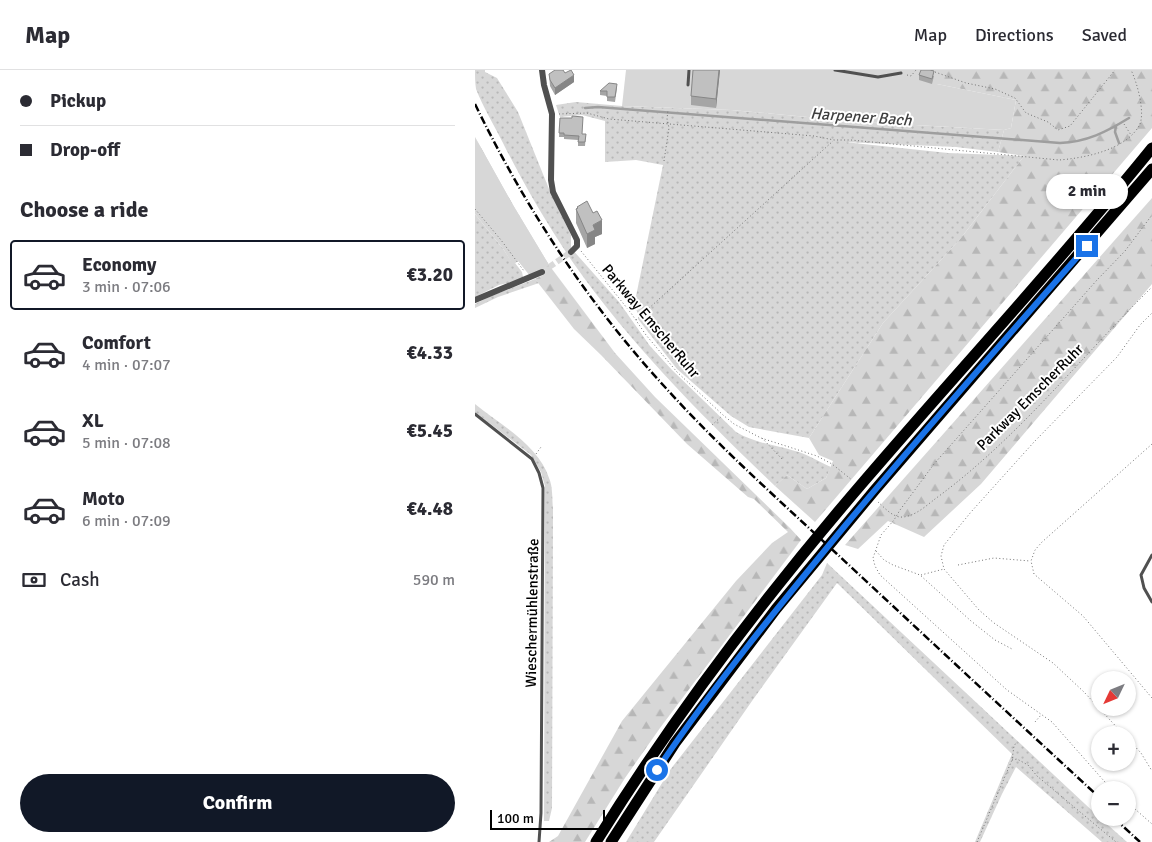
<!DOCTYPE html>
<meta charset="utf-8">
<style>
:root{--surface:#fff;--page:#f7f7f7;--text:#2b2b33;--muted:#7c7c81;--line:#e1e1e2;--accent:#111827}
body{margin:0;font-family:Signika,sans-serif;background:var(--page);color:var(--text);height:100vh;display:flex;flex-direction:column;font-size:19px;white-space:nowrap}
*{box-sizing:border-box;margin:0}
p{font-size:16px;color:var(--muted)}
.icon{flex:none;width:28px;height:28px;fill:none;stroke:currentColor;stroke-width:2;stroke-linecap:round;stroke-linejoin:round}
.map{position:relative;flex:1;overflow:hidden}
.details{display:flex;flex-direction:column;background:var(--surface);width:475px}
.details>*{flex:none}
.hud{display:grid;align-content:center;height:110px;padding:0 20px;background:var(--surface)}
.needle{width:32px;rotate:227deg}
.buttons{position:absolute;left:616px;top:601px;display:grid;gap:10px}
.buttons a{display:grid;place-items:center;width:45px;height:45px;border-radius:50%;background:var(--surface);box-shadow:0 1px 4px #0004;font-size:25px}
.scale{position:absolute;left:15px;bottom:12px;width:115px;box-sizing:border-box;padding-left:5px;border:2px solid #000;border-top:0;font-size:14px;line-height:18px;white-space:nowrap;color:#000;-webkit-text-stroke:4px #fff;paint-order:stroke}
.end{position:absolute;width:22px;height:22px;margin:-11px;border:6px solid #1a73e8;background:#fff;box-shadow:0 0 0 2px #fff}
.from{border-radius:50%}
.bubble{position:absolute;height:35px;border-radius:18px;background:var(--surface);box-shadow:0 1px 4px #0004;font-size:16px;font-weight:700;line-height:35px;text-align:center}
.hud b{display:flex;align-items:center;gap:18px;height:48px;font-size:19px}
.hud b+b{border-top:1px solid var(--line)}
.hud i{width:12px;height:12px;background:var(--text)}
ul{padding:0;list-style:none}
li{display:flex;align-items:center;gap:15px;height:70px;margin:0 10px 8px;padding:0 10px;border:2px solid transparent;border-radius:5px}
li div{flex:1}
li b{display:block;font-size:19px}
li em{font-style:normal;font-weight:700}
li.current{border-color:var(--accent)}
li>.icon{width:45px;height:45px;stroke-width:1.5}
h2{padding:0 20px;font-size:22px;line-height:60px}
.pay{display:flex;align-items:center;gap:12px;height:55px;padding:0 20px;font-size:19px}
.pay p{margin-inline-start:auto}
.button{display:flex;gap:10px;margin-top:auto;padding:10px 20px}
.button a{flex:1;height:58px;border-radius:30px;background:var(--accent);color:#fff;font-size:20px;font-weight:700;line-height:58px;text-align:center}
header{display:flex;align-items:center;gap:30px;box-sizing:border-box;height:70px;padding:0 25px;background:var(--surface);border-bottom:1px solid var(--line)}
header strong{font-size:24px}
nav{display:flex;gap:28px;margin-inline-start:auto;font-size:18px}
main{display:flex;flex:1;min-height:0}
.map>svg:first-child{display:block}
.grass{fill:url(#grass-dots)}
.forest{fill:url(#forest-firs)}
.green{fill:#d7d7d7}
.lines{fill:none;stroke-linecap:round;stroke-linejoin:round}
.stream{stroke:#9e9e9e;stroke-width:2.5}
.minor-tunnel{stroke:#d9d9d9;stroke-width:6;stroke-dasharray:6 3;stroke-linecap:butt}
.path{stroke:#727272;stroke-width:1;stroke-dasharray:1 2.5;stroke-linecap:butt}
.service{stroke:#505050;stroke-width:3}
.minor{stroke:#505050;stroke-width:6}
.motorway{stroke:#000;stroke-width:11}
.rail{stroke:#000;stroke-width:2.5;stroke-dasharray:8 2.5 1 2.5;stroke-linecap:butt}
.wall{fill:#a5a5a5}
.shaded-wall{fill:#868686}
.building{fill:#c0c0c0;stroke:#868686}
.route{stroke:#1a73e8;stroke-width:6}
.labels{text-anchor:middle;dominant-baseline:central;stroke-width:4;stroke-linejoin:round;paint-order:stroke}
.street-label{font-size:15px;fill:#000;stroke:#fff}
.water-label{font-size:16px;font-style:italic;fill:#3f3f3f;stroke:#fff}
</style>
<header>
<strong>Map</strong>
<nav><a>Map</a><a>Directions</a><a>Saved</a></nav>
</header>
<main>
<section class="details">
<div class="hud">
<b><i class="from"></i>Pickup</b>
<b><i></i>Drop-off</b>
</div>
<h2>Choose a ride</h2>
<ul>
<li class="current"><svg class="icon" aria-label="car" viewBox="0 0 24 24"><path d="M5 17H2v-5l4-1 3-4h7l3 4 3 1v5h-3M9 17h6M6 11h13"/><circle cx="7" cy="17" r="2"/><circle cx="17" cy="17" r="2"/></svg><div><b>Economy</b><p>3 min · 07:06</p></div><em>€3.20</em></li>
<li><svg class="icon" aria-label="car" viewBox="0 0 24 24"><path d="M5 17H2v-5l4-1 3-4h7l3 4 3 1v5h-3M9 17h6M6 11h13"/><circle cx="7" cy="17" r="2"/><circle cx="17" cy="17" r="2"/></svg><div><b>Comfort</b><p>4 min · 07:07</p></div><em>€4.33</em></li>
<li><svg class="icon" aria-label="car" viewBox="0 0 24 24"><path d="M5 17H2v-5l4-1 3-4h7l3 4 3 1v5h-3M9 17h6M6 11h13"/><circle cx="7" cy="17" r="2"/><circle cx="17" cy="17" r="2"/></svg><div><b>XL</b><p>5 min · 07:08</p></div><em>€5.45</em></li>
<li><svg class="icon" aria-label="car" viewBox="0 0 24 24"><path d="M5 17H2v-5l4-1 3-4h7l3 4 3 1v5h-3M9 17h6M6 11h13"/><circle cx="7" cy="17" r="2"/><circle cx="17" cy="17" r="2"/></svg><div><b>Moto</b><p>6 min · 07:09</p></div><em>€4.48</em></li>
</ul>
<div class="pay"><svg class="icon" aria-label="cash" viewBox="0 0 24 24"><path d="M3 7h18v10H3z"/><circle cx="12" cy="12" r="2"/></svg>Cash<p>590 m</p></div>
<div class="button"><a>Confirm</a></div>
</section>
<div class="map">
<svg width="677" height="772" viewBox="0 0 677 772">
<defs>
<pattern id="grass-dots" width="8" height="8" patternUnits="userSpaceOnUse" patternTransform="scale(1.25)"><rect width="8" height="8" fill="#d7d7d7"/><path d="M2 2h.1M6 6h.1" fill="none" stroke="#b7b7b7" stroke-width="1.8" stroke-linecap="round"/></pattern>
<pattern id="forest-firs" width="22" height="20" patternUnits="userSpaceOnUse" patternTransform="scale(1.25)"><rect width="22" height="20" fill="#d7d7d7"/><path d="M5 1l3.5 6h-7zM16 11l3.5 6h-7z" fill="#b7b7b7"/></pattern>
</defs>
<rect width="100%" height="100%" fill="#fff"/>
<path class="grass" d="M0,0H10V2L22,8L43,42L74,119L96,165V178L144,232L175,276L197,300L261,362C280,373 299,375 320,381C332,384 344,392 356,397L351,408L332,419L312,405L300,416C228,347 157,276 99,194C73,156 49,115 28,73C19,55 8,37 1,19C0,13 0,6 0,0Z
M101,32L147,36L256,40L386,52L529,60L523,82L481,77L369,72L473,83L549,86L486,168L408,253L334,368L274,357L256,346L202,299L163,249L164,245L159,236L188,95L161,90L130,92V51L107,45L85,47L81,35Z
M0,144L29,180L38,194L40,193L47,202L48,207L42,211L24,215L0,227Z
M60,209L64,213L23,227L0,238V234L16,226Z
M0,334C26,355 64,376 74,408C78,417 77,429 78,439L77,738L74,751H69L70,416L66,402L56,385L0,342Z
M352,493L625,748L652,772H627L541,697L527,724L505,772H500L537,684L362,513L277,631L179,772H151L195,700L347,505Z"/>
<path class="forest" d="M453,0H677V58L340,452L300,416L312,405L332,419L351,408L358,391L344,385L334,368L408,253L486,168L549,86L523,82L529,60L536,58L541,30L462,14Z
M0,67L38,135L74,195L140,283L180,327L315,458L326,470L185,658L150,708L110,772H74L83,766L147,651L261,511L297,473L313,462L279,429L273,427L212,374L126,285L99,259L60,209L68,205Z
M677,128V214L506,414L449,467L413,451L383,479L370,475Z"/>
<path class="green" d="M151,0H453L462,4V14L541,30L536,58L529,60L386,52L256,40L147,36Z
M0,67L38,135L74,195L58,206H55L43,191L38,195L29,180L0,144Z"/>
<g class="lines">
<path class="stream" d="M110,38L123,37L585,73C612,72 631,62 654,48
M641,56L640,62L644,73"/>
<path class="minor-tunnel" d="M67,202L96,182"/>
<path class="path" d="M460,2L491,13L520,19L540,28L551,43L573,52L583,60L595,56L640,0
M432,5L436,6L441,0
M84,44L112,43L134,49L339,66L359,70H376L584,90C610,88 650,80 664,56C671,44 662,12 656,0
M649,54L656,65
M189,91L194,58L192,49L193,40
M0,139L26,170L49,201
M106,181L156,243L171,265L202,302L248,345L259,354L286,368L342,386L357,394L377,410
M161,250L358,71
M237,355L247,346
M287,368L308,390
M677,374L567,472L560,480L556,491L559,504L608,546L677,628
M61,384L66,377
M403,432C410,438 418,448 428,447C440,446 451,436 460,429C542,369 605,288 677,217
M401,481L409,490L418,495L445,505L496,551L520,570L537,579
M483,495L519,488L555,491
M446,505L469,499
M560,652L566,645
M649,665L609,622L578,593L519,553L504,540L469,499L466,486L469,475L496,442L559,372L642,287L665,255L677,243
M652,668L666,683L677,701
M537,690L542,689L553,695L562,706L641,772
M637,720L577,652L532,620L405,505L400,496L398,488L406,465L419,450L425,440L459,394L622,210L650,181L677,145
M652,732L677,754
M502,772L537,690L539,676L541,673"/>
<path class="service" d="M360,0L403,7L426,3
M213,15L214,0
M0,344L57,389L64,403L68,418L66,743L64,772
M677,485L666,505L669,518L677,532"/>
<path class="minor" d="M67,0L69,15L77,44L76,110L78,122L102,170V176L96,182
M0,230L67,202"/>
<path class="motorway" d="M121,772C200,644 292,524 390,410C485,299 585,192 677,78
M136,772L200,673L301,539L399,421L677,99"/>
<path class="rail" d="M0,34C50,137 112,232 189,316C243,376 303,429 362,484C449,565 537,647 625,728
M639,748L665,772"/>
</g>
<path class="wall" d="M245,0L241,38L216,35V26Z
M90,3L99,12L80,25L75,16L74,4Z
M444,5L459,6L457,14L444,10Z
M142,18L140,32L132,31V26L125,25V21Z
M85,48L107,64H111L110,76H103V70L89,69V67H84Z
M102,137L127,164L120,167V174L112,178L101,153V139L102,138Z"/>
<path class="shaded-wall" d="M244,0H245L241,38V29Z
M99,5V12L80,25V18Z
M127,150V164L120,167V174L112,178V164L118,155Z"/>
<path class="building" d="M80,0H88L90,3L96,0L99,5L80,18L75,10L74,4Z
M218,0H244L241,29L216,26Z
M446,0H455L459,1L457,9L444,5Z
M134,13L142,14L140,27H132V21H125Z
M97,46L108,47L107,64H111L110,72H103L104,66L89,65V63H84L85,48H97Z
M112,131L118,143L122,141L127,150L118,155L120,160L112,164L101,139L103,138L102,137Z"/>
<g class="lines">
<path class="route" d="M182,700C239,615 304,536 369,457C448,362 530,269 612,176"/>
</g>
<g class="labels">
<g class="street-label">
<text transform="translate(176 251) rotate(50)">Parkway EmscherRuhr</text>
<text transform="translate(555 327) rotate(-45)">Parkway EmscherRuhr</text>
<text transform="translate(57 543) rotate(-89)">Wieschermühlenstraße</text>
</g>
<g class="water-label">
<text transform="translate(386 47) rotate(4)">Harpener Bach</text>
</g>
</g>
</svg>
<div class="buttons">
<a><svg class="needle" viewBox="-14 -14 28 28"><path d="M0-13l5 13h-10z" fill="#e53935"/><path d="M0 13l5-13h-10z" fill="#7c7c81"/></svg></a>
<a>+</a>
<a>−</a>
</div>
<div class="scale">100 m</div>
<i class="end from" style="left:182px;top:700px"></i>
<i class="end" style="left:612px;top:176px"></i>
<div class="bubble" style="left:571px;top:104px;width:82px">2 min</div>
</div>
</main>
